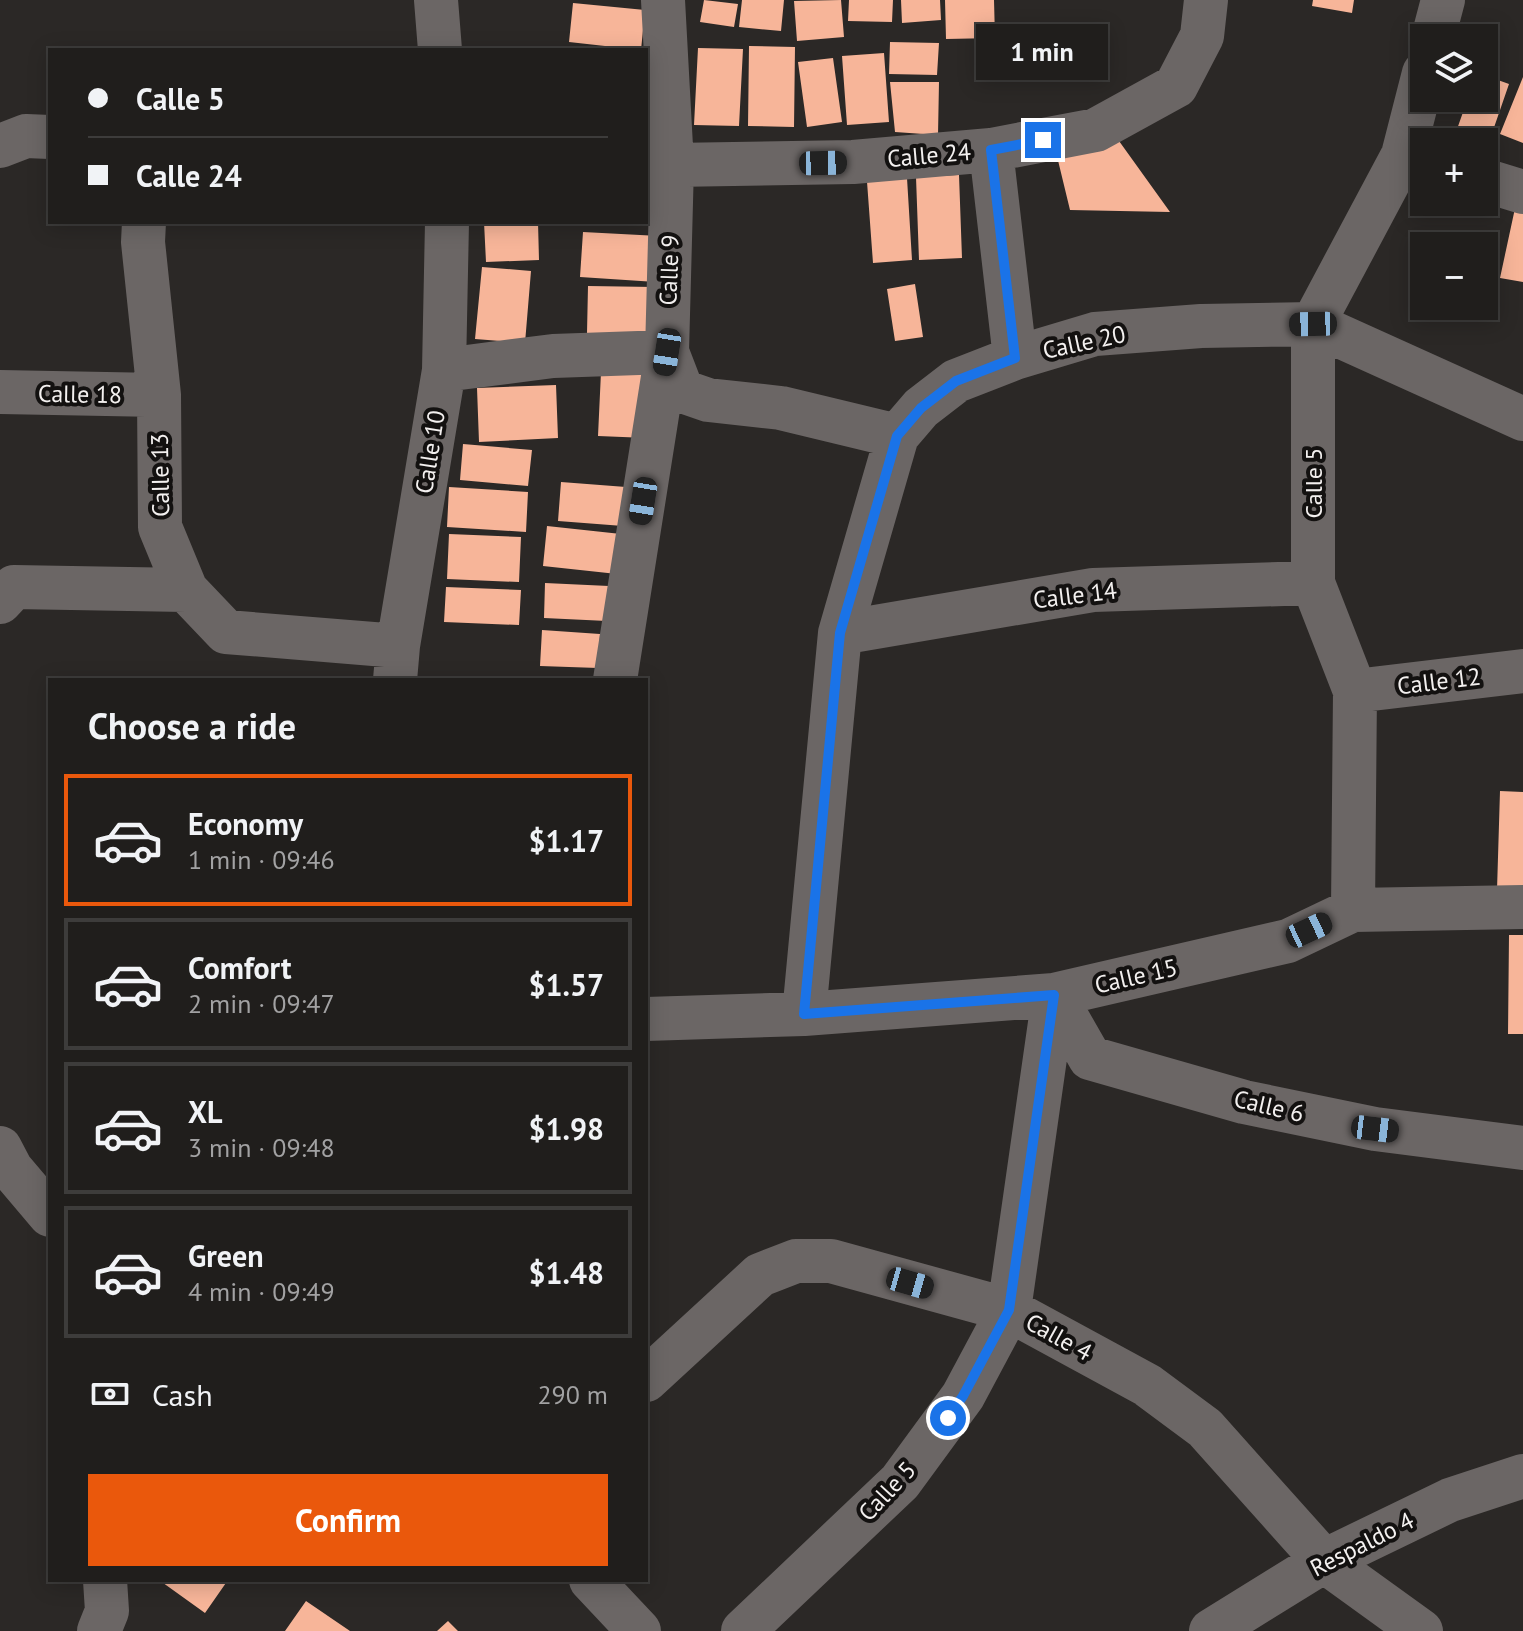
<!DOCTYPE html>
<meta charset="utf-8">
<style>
:root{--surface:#201e1c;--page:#282725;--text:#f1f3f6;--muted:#a2a2a3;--line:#3d3c3b;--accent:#ea580c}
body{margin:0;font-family:"PT Sans",sans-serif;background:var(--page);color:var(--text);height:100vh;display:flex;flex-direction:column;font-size:30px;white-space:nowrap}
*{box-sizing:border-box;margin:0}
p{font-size:26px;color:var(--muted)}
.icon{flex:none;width:44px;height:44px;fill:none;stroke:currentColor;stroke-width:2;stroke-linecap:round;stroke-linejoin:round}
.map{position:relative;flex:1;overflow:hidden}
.sheet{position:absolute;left:48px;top:678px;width:600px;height:904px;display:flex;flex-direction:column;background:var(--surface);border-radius:0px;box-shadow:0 4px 20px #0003,0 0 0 2px var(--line)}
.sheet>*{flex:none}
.banner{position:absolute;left:48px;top:48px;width:600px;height:176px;border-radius:0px;box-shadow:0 4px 20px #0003,0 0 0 2px var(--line);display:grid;align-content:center;height:176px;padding:0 40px;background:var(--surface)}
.controls{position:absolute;left:1410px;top:24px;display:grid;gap:16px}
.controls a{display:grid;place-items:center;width:88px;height:88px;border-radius:0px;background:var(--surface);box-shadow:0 4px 20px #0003,0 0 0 2px var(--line);font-size:40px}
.end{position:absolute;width:36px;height:36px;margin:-18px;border:10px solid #1a73e8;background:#fff;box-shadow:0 0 0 4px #fff}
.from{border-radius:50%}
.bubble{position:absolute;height:56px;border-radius:0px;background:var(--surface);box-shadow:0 4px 20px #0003,0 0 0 2px var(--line);font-size:26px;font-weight:800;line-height:56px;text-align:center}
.car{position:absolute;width:24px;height:48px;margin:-24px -12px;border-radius:10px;box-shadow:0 0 6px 2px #0007;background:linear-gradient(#222 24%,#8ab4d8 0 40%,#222 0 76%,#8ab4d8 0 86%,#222 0)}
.banner b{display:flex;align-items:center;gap:28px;height:76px;font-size:30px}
.banner b+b{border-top:2px solid var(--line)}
.banner i{width:20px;height:20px;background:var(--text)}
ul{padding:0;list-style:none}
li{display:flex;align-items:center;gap:24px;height:132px;margin:0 16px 12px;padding:0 24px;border:4px solid var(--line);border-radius:0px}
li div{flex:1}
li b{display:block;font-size:30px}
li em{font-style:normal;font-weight:800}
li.selected{border-color:var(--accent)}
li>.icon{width:72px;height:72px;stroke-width:1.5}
h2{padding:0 40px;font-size:36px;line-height:96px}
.pay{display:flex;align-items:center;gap:20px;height:88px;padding:0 40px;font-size:30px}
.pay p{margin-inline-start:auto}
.cta{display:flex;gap:16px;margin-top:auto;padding:16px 40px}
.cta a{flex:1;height:92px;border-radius:0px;background:var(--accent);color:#fff;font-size:32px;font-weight:800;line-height:92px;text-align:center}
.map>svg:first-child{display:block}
.building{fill:#f7b599}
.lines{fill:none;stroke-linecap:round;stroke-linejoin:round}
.minor{stroke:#6b6665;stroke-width:44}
.route{stroke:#1a73e8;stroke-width:10}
.labels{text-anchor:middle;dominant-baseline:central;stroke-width:8;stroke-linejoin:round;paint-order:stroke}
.street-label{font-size:24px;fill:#f3f0ef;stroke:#131110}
</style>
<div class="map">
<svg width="1523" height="1631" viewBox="0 0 1523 1631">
<rect width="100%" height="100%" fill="#2b2826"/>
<path class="building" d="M704,0L738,4L734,27L700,22Z
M742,0H784L781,31L739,27Z
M841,0L844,37L797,41L794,1Z
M849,0H893L892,22L848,21Z
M901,0H940L941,20L902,23Z
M945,0H994L995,38L946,39Z
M1313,0H1354L1352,13L1312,6Z
M573,3L645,10L641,50L569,42Z
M890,42L939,43L937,75L889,74Z
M749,46L795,47L794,127L748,126Z
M698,48L743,49L739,126L694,125Z
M884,53L889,122L847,125L842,56Z
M833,58L842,122L807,127L798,62Z
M1484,75L1509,84L1489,142L1456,132L1468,98H1484Z
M1523,77V143L1500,134Z
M890,82H939L938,135L895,132Z
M1114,134L1170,212L1070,210L1055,148Z
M866,168L907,178L912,260L873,263Z
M959,175L962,258L919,260L916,177Z
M646,178L653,179L648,220H646Z
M1517,199L1523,200V282L1500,278Z
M484,222H538L539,260L486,262Z
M583,232L659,236L656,282L580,277Z
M482,267L531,271L525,343L475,339Z
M915,284L923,337L895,341L887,289Z
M588,286L654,287L653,334L587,333Z
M601,372L650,374L647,438L598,436Z
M556,385L558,438L479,442L477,388Z
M463,444L532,450L528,486L460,480Z
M561,482L639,488L636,527L558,521Z
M449,487L528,492L526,532L447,527Z
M547,526L621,534L617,574L543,566Z
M449,534L521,537L519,582L447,579Z
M545,583L609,586L607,621L544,618Z
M446,587L521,590L519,625L444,622Z
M542,630L600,634L598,668L540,666Z
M1500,791L1523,792V891L1497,890Z
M1509,935H1523V1034H1508Z
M159,1580H228L205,1613Z
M306,1601L350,1631H285Z
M448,1621L458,1631H437Z"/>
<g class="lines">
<path class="minor" d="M436,0L440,50
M1433,38L1443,0
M0,146L26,136L50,137
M991,150L1015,358
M672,165L853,162L991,150L1096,130L1176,86L1202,36L1206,0
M1484,180L1523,192
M144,222L143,242L159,395L160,527L186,590L226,632L398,646
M444,370L553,356L667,352L682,391L708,400L781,408L897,436
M0,392L159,395
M0,602L14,587L186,590
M840,633L1093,590L1313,583
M395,680L398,646L444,370L447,222
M615,680L667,352L672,165L663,0
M1355,691L1523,671
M1353,910L1355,691L1313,583V324L1403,155L1424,73
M1054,995L1090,1058L1244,1102L1375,1129L1523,1148
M804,1014L840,633L897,436L921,408L956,381L1015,358L1095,334L1201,326L1313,324L1523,419
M646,1019L804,1014L1054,995L1288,941L1353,910L1523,907
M0,1148L11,1169L50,1215
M646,1380L760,1275L796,1261H831L1009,1310L1147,1385L1205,1428L1324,1561L1421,1631
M591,1580L639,1631
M99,1631L107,1611L105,1580
M743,1631L900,1482L963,1396L1009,1310L1054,995
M1211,1631L1324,1561L1450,1500L1523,1476"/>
</g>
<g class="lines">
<path class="route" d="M948,1418L963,1396L1009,1310L1054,995L804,1014L840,633L897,436L921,408L956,381L1015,358L991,150L1043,140"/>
</g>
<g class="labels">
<g class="street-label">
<text transform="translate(929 155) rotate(-5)">Calle 24</text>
<text transform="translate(669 270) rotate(-88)">Calle 9</text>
<text transform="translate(1084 342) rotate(-12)">Calle 20</text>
<text transform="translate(80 394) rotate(1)">Calle 18</text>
<text transform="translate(430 452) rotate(-81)">Calle 10</text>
<text transform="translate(160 475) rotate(-91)">Calle 13</text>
<text transform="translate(1313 483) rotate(-90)">Calle 5</text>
<text transform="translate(1075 595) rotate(-7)">Calle 14</text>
<text transform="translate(1439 681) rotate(-7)">Calle 12</text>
<text transform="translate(1136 976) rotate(-13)">Calle 15</text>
<text transform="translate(1269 1106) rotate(13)">Calle 6</text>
<text transform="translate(1059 1337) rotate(29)">Calle 4</text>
<text transform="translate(887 1491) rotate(-47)">Calle 5</text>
<text transform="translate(1362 1544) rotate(-27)">Respaldo 4</text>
</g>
</g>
</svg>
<div class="controls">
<a><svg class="icon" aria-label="layers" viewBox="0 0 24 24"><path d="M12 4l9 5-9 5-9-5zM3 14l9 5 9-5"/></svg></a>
<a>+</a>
<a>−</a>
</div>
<i class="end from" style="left:948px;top:1418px"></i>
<i class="end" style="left:1043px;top:140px"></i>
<div class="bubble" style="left:976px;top:24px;width:132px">1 min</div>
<i class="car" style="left:823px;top:163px;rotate:89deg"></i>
<i class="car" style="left:1313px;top:324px;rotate:269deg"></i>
<i class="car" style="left:667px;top:352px;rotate:189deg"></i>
<i class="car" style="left:643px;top:501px;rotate:189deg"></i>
<i class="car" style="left:1309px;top:930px;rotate:65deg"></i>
<i class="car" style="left:1375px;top:1129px;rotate:97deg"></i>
<i class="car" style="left:910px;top:1283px;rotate:106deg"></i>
<div class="banner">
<b><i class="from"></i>Calle 5</b>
<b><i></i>Calle 24</b>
</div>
<section class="sheet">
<h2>Choose a ride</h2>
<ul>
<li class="selected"><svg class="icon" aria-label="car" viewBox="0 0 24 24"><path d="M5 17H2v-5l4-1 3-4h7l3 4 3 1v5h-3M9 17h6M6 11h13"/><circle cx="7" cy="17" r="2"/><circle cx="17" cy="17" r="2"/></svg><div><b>Economy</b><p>1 min · 09:46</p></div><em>$1.17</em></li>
<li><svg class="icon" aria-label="car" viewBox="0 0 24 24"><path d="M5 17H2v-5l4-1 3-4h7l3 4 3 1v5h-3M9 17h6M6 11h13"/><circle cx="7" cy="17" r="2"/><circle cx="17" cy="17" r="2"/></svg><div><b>Comfort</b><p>2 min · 09:47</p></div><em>$1.57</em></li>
<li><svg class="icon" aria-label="car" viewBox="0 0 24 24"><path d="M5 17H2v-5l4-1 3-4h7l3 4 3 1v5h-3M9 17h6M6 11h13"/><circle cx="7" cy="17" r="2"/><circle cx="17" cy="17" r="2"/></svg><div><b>XL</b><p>3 min · 09:48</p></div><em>$1.98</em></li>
<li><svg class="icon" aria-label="car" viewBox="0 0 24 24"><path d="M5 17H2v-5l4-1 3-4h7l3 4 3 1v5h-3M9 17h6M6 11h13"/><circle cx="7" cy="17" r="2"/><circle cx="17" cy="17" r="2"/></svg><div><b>Green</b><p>4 min · 09:49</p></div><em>$1.48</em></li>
</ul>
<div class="pay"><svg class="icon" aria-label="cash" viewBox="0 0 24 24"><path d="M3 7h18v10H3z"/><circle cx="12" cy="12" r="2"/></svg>Cash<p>290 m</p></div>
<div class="cta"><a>Confirm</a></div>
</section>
</div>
